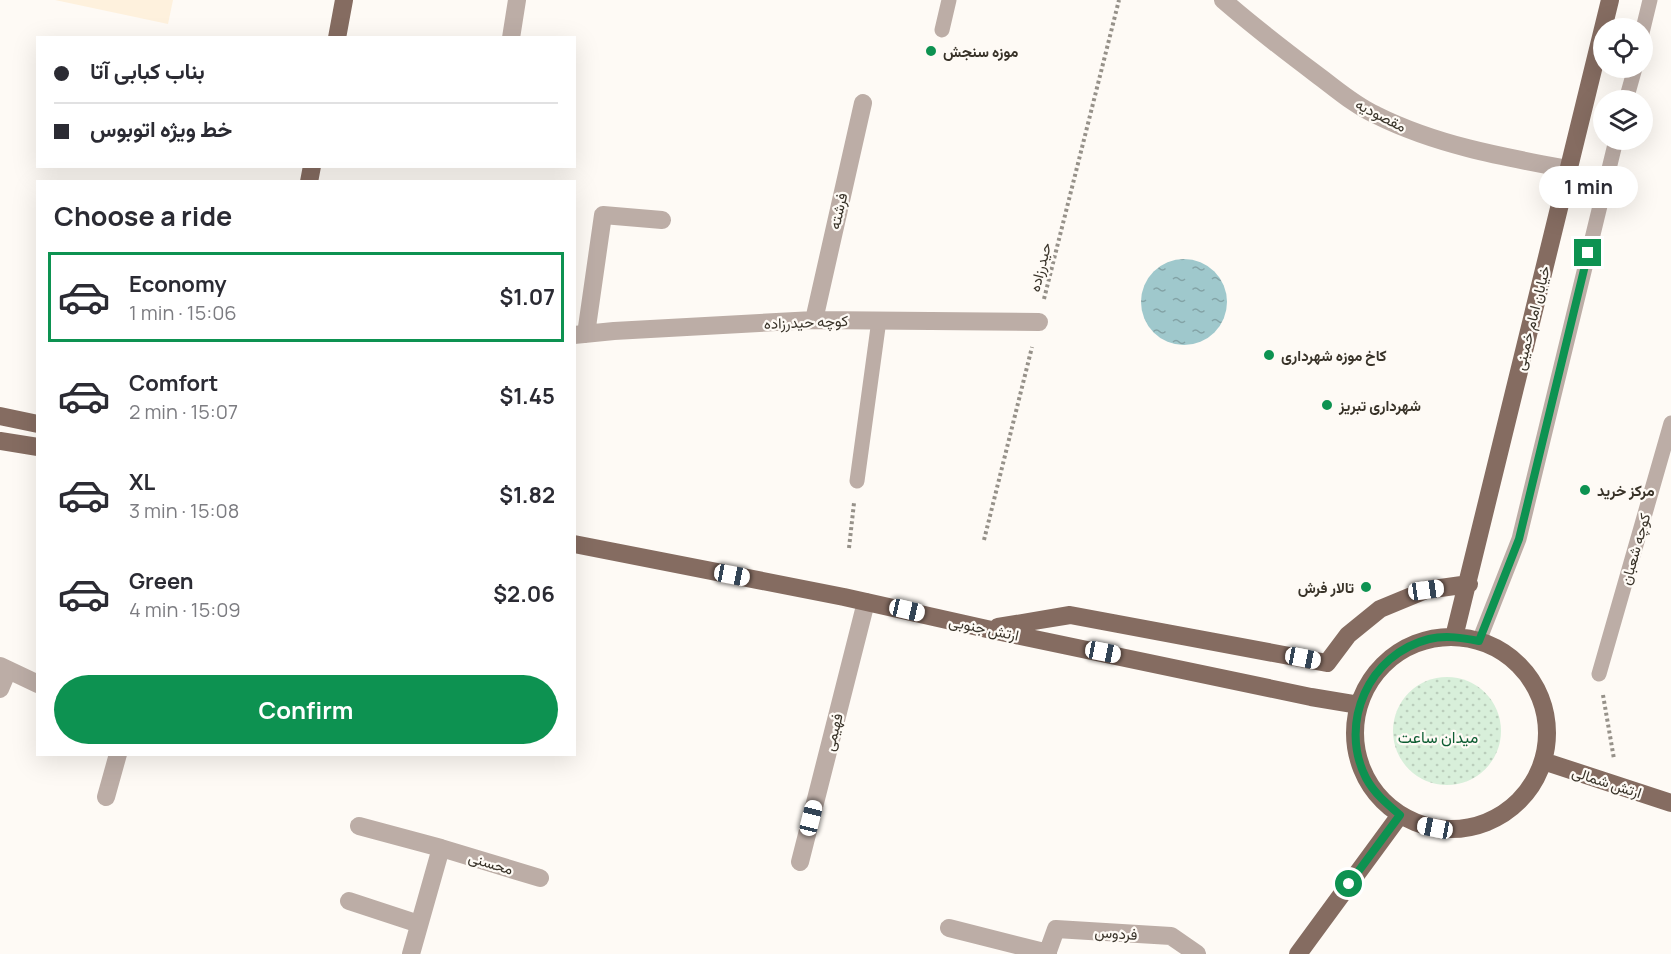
<!DOCTYPE html>
<meta charset="utf-8">
<style>
:root{--surface:#fff;--page:#f7f7f7;--text:#2b2b33;--muted:#7c7c81;--line:#e1e1e2;--accent:#0d9251}
body{margin:0;font-family:Manrope,Vazirmatn,sans-serif;background:var(--page);color:var(--text);height:100vh;display:flex;flex-direction:column;font-size:22px;white-space:nowrap}
*{box-sizing:border-box;margin:0}
p{font-size:20px;color:var(--muted)}
.icon{flex:none;width:33px;height:33px;fill:none;stroke:currentColor;stroke-width:2;stroke-linecap:round;stroke-linejoin:round}
.map{position:relative;flex:1;overflow:hidden}
.panel{position:absolute;left:36px;top:180px;width:540px;height:576px;display:flex;flex-direction:column;background:var(--surface);border-radius:0px;box-shadow:0 6px 24px #0002}
.panel>*{flex:none}
.banner{position:absolute;left:36px;top:36px;width:540px;height:132px;border-radius:0px;box-shadow:0 6px 24px #0002;display:grid;align-content:center;height:132px;padding:0 18px;background:var(--surface)}
.fabs{position:absolute;left:1593px;top:18px;display:grid;gap:12px}
.fabs a{display:grid;place-items:center;width:60px;height:60px;border-radius:50%;background:var(--surface);box-shadow:0 6px 24px #0002;font-size:30px}
.end{position:absolute;width:27px;height:27px;margin:-14px;border:8px solid #0d9251;background:#fff;box-shadow:0 0 0 3px #fff}
.from{border-radius:50%}
.bubble{position:absolute;height:42px;border-radius:21px;background:var(--surface);box-shadow:0 6px 24px #0002;font-size:20px;font-weight:700;line-height:42px;text-align:center}
.car{position:absolute;width:18px;height:36px;margin:-18px -9px;border-radius:8px;box-shadow:0 0 4px 2px #0007;background:linear-gradient(#fff 24%,#345 0 40%,#fff 0 76%,#345 0 86%,#fff 0)}
.banner b{display:flex;align-items:center;gap:21px;height:57px;font-size:22px}
.banner b+b{border-top:2px solid var(--line)}
.banner i{width:15px;height:15px;background:var(--text)}
ul{padding:0;list-style:none}
li{display:flex;align-items:center;gap:18px;height:90px;margin:0 12px 9px;padding:0 6px;border:3px solid transparent;border-radius:0px}
li div{flex:1}
li b{display:block;font-size:22px}
li em{font-style:normal;font-weight:700}
li.on{border-color:var(--accent)}
li>.icon{width:54px;height:54px;stroke-width:1.5}
h2{padding:0 18px;font-size:27px;line-height:72px}
.cta{display:flex;gap:12px;margin-top:auto;padding:12px 18px}
.cta a{flex:1;height:69px;border-radius:36px;background:var(--accent);color:#fff;font-size:24px;font-weight:700;line-height:69px;text-align:center}
.map>svg:first-child{display:block}
.built{fill:#fef1dd}
.grass{fill:url(#grass-dots)}
.water{fill:url(#water-ripples)}
.lines{fill:none;stroke-linecap:round;stroke-linejoin:round}
.path{stroke:#969189;stroke-width:4;stroke-dasharray:3 3;stroke-linecap:butt}
.lane{stroke:#bcada6;stroke-width:15}
.street{stroke:#bcada6;stroke-width:18}
.primary{stroke:#856c61;stroke-width:18}
.route{stroke:#0d9251;stroke-width:8}
.poi-dot{fill:#0d9251;stroke:#fefaf5;stroke-width:2}
.labels{text-anchor:middle;dominant-baseline:central;stroke-width:4.5;stroke-linejoin:round;paint-order:stroke}
.poi-label{font-size:15px;font-weight:bold;fill:#393329;stroke:#fefaf5;text-anchor:start}
.street-label{font-size:15px;fill:#393329;stroke:#fefaf5}
.neighbourhood-label{font-size:16px;fill:#0d5c32;stroke:#fefaf5}
</style>
<div class="map">
<svg width="1671" height="954" viewBox="0 0 1671 954">
<defs>
<pattern id="grass-dots" width="8" height="8" patternUnits="userSpaceOnUse" patternTransform="scale(1.5)"><rect width="8" height="8" fill="#d8efda"/><path d="M2 2h.1M6 6h.1" fill="none" stroke="#bacdbb" stroke-width="1.8" stroke-linecap="round"/></pattern>
<pattern id="water-ripples" width="26" height="14" patternUnits="userSpaceOnUse" patternTransform="scale(1.5)"><rect width="26" height="14" fill="#9fc8cc"/><path d="M2 4q2-2 4 0t4 0M15 11q2-2 4 0t4 0" fill="none" stroke="#83a3a6"/></pattern>
</defs>
<rect width="100%" height="100%" fill="#fefaf5"/>
<path class="built" d="M55,0H173L168,24Z"/>
<path class="grass" d="M1393 731a54 54 0 1 1 108 0a54 54 0 1 1-108 0Z"/>
<path class="water" d="M1141 302a43 43 0 1 1 86 0a43 43 0 1 1-86 0Z"/>
<g class="lines">
<path class="path" d="M1044,299L1119,0
M984,540L1032,347
M849,548L854,503
M1603,695L1614,759"/>
<path class="lane" d="M942,30L949,0
M1642,33L1650,0
M1626,100L1635,68
M857,481L879,320
M1479,641L1519,539L1616,140
M1599,674L1671,423"/>
<path class="street" d="M1223,0C1253,26 1284,50 1316,74C1335,88 1354,105 1376,115C1436,145 1503,157 1568,169
M511,38L517,0
M814,320L863,103
M586,334L603,215L662,220
M574,335L614,331L814,320L1039,322
M0,666L38,684
M0,689L8,670
M106,797L118,754
M359,826L441,848L540,878
M800,862L866,602
M349,901L419,924
M949,928L1048,953
M411,954L441,848
M1047,954L1056,929L1171,936L1197,954"/>
<path class="primary" d="M337,38L344,0
M309,182L312,166
M0,416L38,424
M0,441L38,447
M574,544L844,597L987,629L1311,697L1359,705
M998,627L1070,615L1327,663L1348,635L1380,609L1426,590L1469,584
M1454,637L1610,0
M1355 733a96 96 0 1 1 192 0a96 96 0 1 1-192 0Z
M1543,761L1671,803
M1298,954L1400,815"/>
</g>
<g class="lines">
<path class="route" d="M1349,884L1400,815C1387,804 1374,793 1366,778C1338,723 1369,654 1429,639C1446,635 1463,638 1479,641L1519,539L1588,253"/>
</g>
<g class="poi-dot">
<circle cx="931" cy="51" r="6"/>
<circle cx="1269" cy="355" r="6"/>
<circle cx="1327" cy="405" r="6"/>
<circle cx="1585" cy="490" r="6"/>
<circle cx="1366" cy="587" r="6"/>
</g>
<g class="labels">
<g class="poi-label">
<text x="943" y="51">موزه سنجش</text>
<text x="1281" y="355">کاخ موزه شهرداری</text>
<text x="1339" y="405">شهرداری تبریز</text>
<text x="1597" y="490">مرکز خرید</text>
<text x="1354" y="587" text-anchor="end">تالار فرش</text>
</g>
<g class="street-label">
<text transform="translate(1381 115) rotate(27)">مقصودیه</text>
<text transform="translate(838 211) rotate(-77)">فرشته</text>
<text transform="translate(1040 267) rotate(-76)">حیدرزاده</text>
<text transform="translate(1532 318) rotate(-76)">خیابان امام خمینی</text>
<text transform="translate(806 322) rotate(-2)">کوچه حیدرزاده</text>
<text transform="translate(1635 549) rotate(-74)">کوچه شعبان</text>
<text transform="translate(984 628) rotate(12)">ارتش جنوبی</text>
<text transform="translate(833 732) rotate(-76)">فهیمی</text>
<text transform="translate(1607 782) rotate(18)">ارتش شمالی</text>
<text transform="translate(491 863) rotate(17)">محسنی</text>
<text transform="translate(1116 933) rotate(4)">فردوس</text>
</g>
<g class="neighbourhood-label">
<text x="1438" y="737">میدان ساعت</text>
</g>
</g>
</svg>
<div class="fabs">
<a><svg class="icon" aria-label="locate" viewBox="0 0 24 24"><circle cx="12" cy="12" r="6"/><path d="M12 2v4M12 18v4M2 12h4M18 12h4"/></svg></a>
<a><svg class="icon" aria-label="layers" viewBox="0 0 24 24"><path d="M12 4l9 5-9 5-9-5zM3 14l9 5 9-5"/></svg></a>
</div>
<i class="end from" style="left:1349px;top:884px"></i>
<i class="end" style="left:1588px;top:253px"></i>
<div class="bubble" style="left:1539px;top:166px;width:99px">1 min</div>
<i class="car" style="left:732px;top:575px;rotate:101deg"></i>
<i class="car" style="left:1426px;top:590px;rotate:82deg"></i>
<i class="car" style="left:907px;top:610px;rotate:103deg"></i>
<i class="car" style="left:1103px;top:652px;rotate:101deg"></i>
<i class="car" style="left:1303px;top:658px;rotate:101deg"></i>
<i class="car" style="left:811px;top:818px;rotate:14deg"></i>
<i class="car" style="left:1435px;top:828px;rotate:281deg"></i>
<div class="banner">
<b><i class="from"></i>بناب کبابی آتا</b>
<b><i></i>خط ویژه اتوبوس</b>
</div>
<section class="panel">
<h2>Choose a ride</h2>
<ul>
<li class="on"><svg class="icon" aria-label="car" viewBox="0 0 24 24"><path d="M5 17H2v-5l4-1 3-4h7l3 4 3 1v5h-3M9 17h6M6 11h13"/><circle cx="7" cy="17" r="2"/><circle cx="17" cy="17" r="2"/></svg><div><b>Economy</b><p>1 min · 15:06</p></div><em>$1.07</em></li>
<li><svg class="icon" aria-label="car" viewBox="0 0 24 24"><path d="M5 17H2v-5l4-1 3-4h7l3 4 3 1v5h-3M9 17h6M6 11h13"/><circle cx="7" cy="17" r="2"/><circle cx="17" cy="17" r="2"/></svg><div><b>Comfort</b><p>2 min · 15:07</p></div><em>$1.45</em></li>
<li><svg class="icon" aria-label="car" viewBox="0 0 24 24"><path d="M5 17H2v-5l4-1 3-4h7l3 4 3 1v5h-3M9 17h6M6 11h13"/><circle cx="7" cy="17" r="2"/><circle cx="17" cy="17" r="2"/></svg><div><b>XL</b><p>3 min · 15:08</p></div><em>$1.82</em></li>
<li><svg class="icon" aria-label="car" viewBox="0 0 24 24"><path d="M5 17H2v-5l4-1 3-4h7l3 4 3 1v5h-3M9 17h6M6 11h13"/><circle cx="7" cy="17" r="2"/><circle cx="17" cy="17" r="2"/></svg><div><b>Green</b><p>4 min · 15:09</p></div><em>$2.06</em></li>
</ul>
<div class="cta"><a>Confirm</a></div>
</section>
</div>
